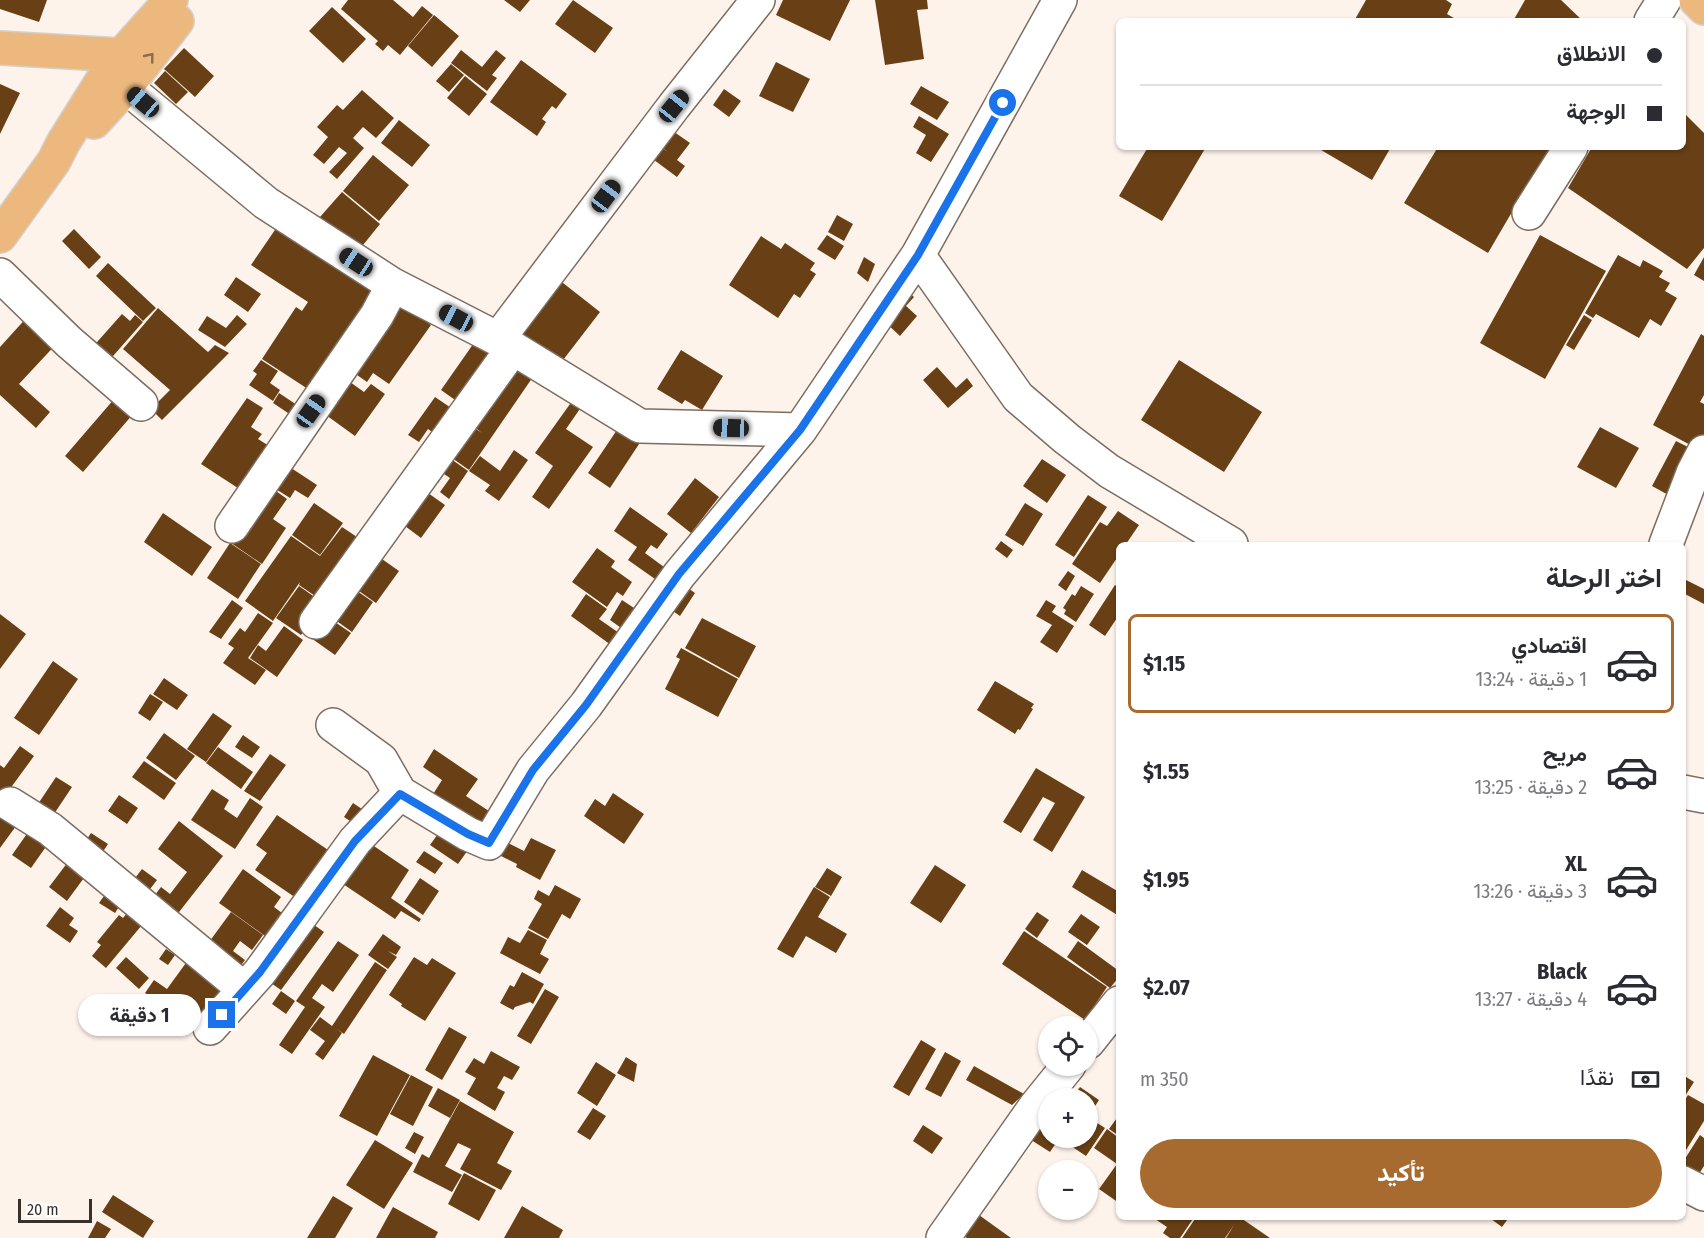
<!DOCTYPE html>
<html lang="ar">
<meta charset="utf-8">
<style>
:root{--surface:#fff;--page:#f7f7f7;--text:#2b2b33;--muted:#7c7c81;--line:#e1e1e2;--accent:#a86b2f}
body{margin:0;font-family:"Fira Sans Condensed",Vazirmatn,sans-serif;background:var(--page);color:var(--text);direction:rtl;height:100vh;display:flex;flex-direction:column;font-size:22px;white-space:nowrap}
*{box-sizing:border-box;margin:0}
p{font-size:20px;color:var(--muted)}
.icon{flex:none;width:33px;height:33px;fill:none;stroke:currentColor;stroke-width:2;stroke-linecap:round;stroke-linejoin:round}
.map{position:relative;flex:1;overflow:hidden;direction:ltr}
.sheet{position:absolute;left:1116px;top:542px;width:570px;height:678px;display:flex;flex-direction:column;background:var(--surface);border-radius:9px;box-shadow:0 2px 4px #0004;direction:rtl}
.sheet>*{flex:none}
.top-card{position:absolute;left:1116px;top:18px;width:570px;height:132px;border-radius:9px;box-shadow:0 2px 4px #0004;direction:rtl;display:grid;align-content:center;height:132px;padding:0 24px;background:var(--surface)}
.tools{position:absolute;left:1038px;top:1016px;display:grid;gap:12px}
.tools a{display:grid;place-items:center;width:60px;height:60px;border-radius:50%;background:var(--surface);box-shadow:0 2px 4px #0004;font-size:30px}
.scale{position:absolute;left:18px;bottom:15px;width:74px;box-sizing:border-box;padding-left:6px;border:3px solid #37302b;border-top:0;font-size:16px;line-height:21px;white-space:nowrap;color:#37302b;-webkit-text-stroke:4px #fff;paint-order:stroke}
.end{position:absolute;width:27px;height:27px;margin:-14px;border:8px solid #1a73e8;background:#fff;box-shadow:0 0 0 3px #fff}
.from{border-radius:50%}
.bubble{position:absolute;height:42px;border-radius:21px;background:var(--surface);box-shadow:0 2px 4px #0004;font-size:20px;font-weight:700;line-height:42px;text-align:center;direction:rtl}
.car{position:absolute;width:18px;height:36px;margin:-18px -9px;border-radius:8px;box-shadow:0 0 4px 2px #0007;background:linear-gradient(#222 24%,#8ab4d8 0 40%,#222 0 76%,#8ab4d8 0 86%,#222 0)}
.top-card b{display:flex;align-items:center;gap:21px;height:57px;font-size:22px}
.top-card b+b{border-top:2px solid var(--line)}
.top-card i{width:15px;height:15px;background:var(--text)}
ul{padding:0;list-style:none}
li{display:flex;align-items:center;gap:18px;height:99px;margin:0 12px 9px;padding:0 12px;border:3px solid transparent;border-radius:9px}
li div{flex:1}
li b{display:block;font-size:22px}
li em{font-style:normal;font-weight:700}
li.active{border-color:var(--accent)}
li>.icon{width:54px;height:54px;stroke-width:1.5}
h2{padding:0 24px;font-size:27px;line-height:72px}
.pay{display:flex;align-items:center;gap:15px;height:66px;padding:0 24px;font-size:22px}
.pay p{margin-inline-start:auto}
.primary-button{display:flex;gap:12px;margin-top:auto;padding:12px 24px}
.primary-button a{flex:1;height:69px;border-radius:36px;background:var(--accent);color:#fff;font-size:24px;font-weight:700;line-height:69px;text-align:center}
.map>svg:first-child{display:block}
.building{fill:#694015}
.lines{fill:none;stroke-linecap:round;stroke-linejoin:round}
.minor-casing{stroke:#7c6d61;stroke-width:36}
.major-casing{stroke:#d3d1d0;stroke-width:36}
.minor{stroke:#fff;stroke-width:33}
.major{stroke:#ecb87e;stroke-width:33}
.oneway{stroke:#886d50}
.route{stroke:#1a73e8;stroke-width:8}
</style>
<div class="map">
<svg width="1704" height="1238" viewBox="0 0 1704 1238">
<rect width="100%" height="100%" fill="#fef3eb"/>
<path class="building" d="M0,0H47L39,22L0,9Z
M348,0H393L413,17L422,6L433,15L400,55L388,45L383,51L375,44L378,41L341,9Z
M504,0H530L520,12Z
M573,0L613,28L595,53L555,24Z
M783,0H850L830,41L776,15Z
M875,0H927L928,9L917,10L924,59L885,65Z
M1366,0H1446L1452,4L1447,14L1459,21H1354Z
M1525,0H1561L1583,21H1513Z
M332,7L366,39L343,63L309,31Z
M434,15L459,36L432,67L408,46Z
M184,48L214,76L195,97L164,69Z
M461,50L482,67L496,50L506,58L492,75L497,78L487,91L451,63Z
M521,60L567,94L556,109L552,106L542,119L546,122L537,136L490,102Z
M776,62L810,79L793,112L759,96Z
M451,64L464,75L449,92L436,81Z
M165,71L188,92L176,104L154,83Z
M465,76L487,94L469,116L447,98Z
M0,84L20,93L0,134Z
M921,86L949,102L937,120L910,104Z
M724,89L741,101L729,117L713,105Z
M362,90L394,118L376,138L363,127L353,138L364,148L337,179L329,172L347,153L339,147L324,164L313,155L328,137L317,127L337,105L343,110Z
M1683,112L1704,133V248L1687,269L1568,188L1592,147H1683Z
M919,116L949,134L931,162L916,153L926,135L913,127Z
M399,120L430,145L412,167L381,143Z
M670,129L690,143L677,160L685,166L677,177L650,157L658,145L668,152L659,145Z
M1148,147H1206L1162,221L1119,196Z
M1316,147H1391L1372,180Z
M1438,147H1550L1488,253L1404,203Z
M373,155L409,185L379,221L343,191Z
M342,192L380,224L359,250L320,217Z
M837,215L853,224L844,241L828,232Z
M279,224L383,293L314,393L262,359L296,307L302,311L308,302L251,265Z
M74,229L101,257L89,269L62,241Z
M827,235L844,246L835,260L817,249Z
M1540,235L1606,271L1545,379L1480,343Z
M761,236L781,249L785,243L815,263L810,270L816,274L800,298L794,294L778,318L729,285Z
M1618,255L1640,267L1643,260L1663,271L1659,277L1670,283L1665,291L1677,298L1661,326L1650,319L1639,338L1596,314L1593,318L1585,313Z
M864,257L875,264L868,282L857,273Z
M1704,257V281L1694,275Z
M108,263L156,308L143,321L96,276Z
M236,277L261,294L248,312L224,295Z
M558,279L600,312L560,364L518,332Z
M906,290L914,297L906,306L917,316L900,336L885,322Z
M396,300L431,325L389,384L373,373L367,382L347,368Z
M158,308L208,352L215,345L229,353L162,420L151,409L170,390L123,349Z
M122,314L130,321L135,315L143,322L106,364L90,350Z
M29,315L60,340L19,384L50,412L36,428L0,395V347Z
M237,315L247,324L225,347L198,330L207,316L226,328Z
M1584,315L1592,320L1574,350L1566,345Z
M1701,334L1704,336V395L1700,402L1704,404V434L1696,448L1653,425Z
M476,340L500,357L465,407L441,390Z
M681,350L723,376L702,410L685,400L682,404L657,389Z
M515,355L537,371L469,470L445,453L467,423L482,433L468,422Z
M261,360L278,371L270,383L280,390L273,401L249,385L257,374L253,371Z
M1179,360L1262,412L1224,472L1141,420Z
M937,367L956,388L967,378L973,386L948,408L923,380Z
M350,382L364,392L371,384L385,394L355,436L319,410Z
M279,393L303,409L297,419L273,403Z
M435,397L460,414L442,439L428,429L419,442L408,435Z
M575,397L584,403L566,429L593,447L549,509L532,497L553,466L535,453Z
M115,398L134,413L83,472L65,456Z
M247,398L263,408L251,427L262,434L258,439L269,446L247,494L201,464Z
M621,424L643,438L610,488L588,473Z
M1600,427L1639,448L1616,488L1577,467Z
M1676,441L1696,451L1672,497L1652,486Z
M514,450L528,460L499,501L485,491L490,485L469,471L480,456L500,471Z
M444,454L468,471L449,499L440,492L450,478L444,474L438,483L428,477Z
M1042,459L1066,475L1047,503L1023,486Z
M285,464L317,485L308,498L295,490L290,498L271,486Z
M695,478L719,497L691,533L667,514Z
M269,486L287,499L273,519L286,528L262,564L231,543Z
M428,493L445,505L421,538L405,526Z
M1088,495L1107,507L1074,557L1055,545Z
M314,503L343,523L320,555L292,535Z
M1025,503L1043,514L1023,546L1005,535Z
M630,507L668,534L657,549L651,545L645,553L664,567L655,579L628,560L637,547L614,531Z
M1118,511L1139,525L1126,544H1119V555L1100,583L1072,564L1100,522L1107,526Z
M163,513L212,547L192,576L144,542Z
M342,527L366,543L324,602L299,585L300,582L273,621L245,601L291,536L320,556Z
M1001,541L1013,550L1007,558L995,549Z
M230,543L261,564L238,599L207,578Z
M597,548L615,561L611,567L632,582L623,596L617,592L607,607L572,582Z
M372,552L399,571L376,603L349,584Z
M1068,571L1075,576L1066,591L1058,585Z
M1684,579L1704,589V604L1683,593Z
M347,584L373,602L352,632L327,614Z
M682,584L695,593L680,616L667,607Z
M1115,585L1119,588V615L1105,636L1089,625Z
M299,586L323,603L301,635L276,618Z
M1081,586L1094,594L1076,622L1064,614L1066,610L1063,608L1072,594L1075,596Z
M586,594L607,609L599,619L619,633L611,645L571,616Z
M232,600L243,608L221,639L209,632Z
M622,600L634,608L627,619L630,621L624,630L610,620Z
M1046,600L1056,606L1052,612L1074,626L1057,653L1040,642L1052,625L1036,616Z
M258,613L273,623L248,658L266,670L255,685L223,663L234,648L228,644L240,628L245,632Z
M0,614L26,634L0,669Z
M326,616L351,633L335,655L311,638Z
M702,618L756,646L739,678L685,648Z
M284,626L303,640L277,677L250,658L258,645L266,651Z
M681,648L738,679L718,717L665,689L680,659L676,657Z
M53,661L78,679L39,735L14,718Z
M164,678L188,695L177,710L153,694Z
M995,681L1034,704L1031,708L1033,709L1020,730L1018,729L1015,734L977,710Z
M150,694L163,702L150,721L138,713Z
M213,713L232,726L206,762L187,749Z
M164,733L195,756L176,780L146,758Z
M243,735L260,747L252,758L235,747Z
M20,746L34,756L4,797L0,794V765L4,768Z
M218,747L253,772L241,789L206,763Z
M434,749L478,779L466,796L489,811L476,830L430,799L442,780L423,767Z
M270,754L286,765L260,801L244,791Z
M144,761L176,783L164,800L132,777Z
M1036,768L1085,797L1052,852L1033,840L1055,803L1043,797L1021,833L1003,822Z
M56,777L72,787L48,823L32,813Z
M212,789L229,800L224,809L237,818L250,798L263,807L235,849L191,820Z
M613,793L644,814L624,844L584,816L595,799L605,806Z
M119,795L138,808L127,824L108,811Z
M353,803L362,809L353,823L344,817Z
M0,811L19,822L0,848Z
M277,815L331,852L299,900L255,870L267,853L256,845Z
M179,821L223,856L172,921L149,903L161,887L170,894L187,872L158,849Z
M31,828L50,841L31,868L12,855Z
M440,831L468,850L458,864L430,845Z
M91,833L108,844L98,859L81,848Z
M531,838L556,850L540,880L516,867L517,864L495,853L502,840L524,851Z
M371,844L409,870L391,898L421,919L419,922L401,911L395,919L343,884Z
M424,851L443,863L435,874L416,862Z
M71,858L89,871L67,901L49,887Z
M935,865L966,885L941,923L910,903Z
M827,868L842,877L831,896L815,887Z
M142,869L157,880L144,897L129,886Z
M243,869L281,897L274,907L282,913L265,936L219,903Z
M1082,870L1119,892V916L1072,887Z
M420,878L439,891L423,915L404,902Z
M555,885L581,899L570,919L562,914L548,939L528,928L542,904L534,899L538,890L549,896Z
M814,887L830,897L818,917L847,934L836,953L806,936L793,958L777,949Z
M109,889L124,899L115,913L99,903Z
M60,907L74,918L69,925L78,931L70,943L46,926Z
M132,907L147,919L106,968L92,956L101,945L97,942L119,915L123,918Z
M231,912L263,935L252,950L240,941L233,951L245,960L236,972L204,949Z
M1037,912L1049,920L1037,938L1025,929Z
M1081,914L1100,927L1087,945L1068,932Z
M310,922L324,932L281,990L268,981Z
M528,930L547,940L540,954L549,959L540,974L500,953L508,937L520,943Z
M1024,931L1107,987L1085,1020L1002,964Z
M383,934L401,947L396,955L388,951L397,957L388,969L368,955Z
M338,941L359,955L333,992L322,984L312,998L325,1007L292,1054L279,1045L305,1007L296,1001Z
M1078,941L1119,971V977L1110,988L1067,957Z
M166,949L175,955L168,965L159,959Z
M191,956L230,984L204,1021L188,1009L181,1019L145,993L154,980L167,989Z
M126,957L149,978L139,989L116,968Z
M414,957L427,965L432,958L456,973L425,1021L401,1006L402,1004L389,995Z
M375,962L387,970L344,1034L337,1029L342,1033L323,1060L315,1054L325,1041L310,1030L320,1017L332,1026Z
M522,972L544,984L533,1004L530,1002L515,1007L513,1010L500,1003L510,985L514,987Z
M545,989L559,997L531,1044L517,1036Z
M281,991L295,1001L286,1014L272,1004Z
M449,1027L467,1037L442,1080L425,1070Z
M921,1040L936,1049L909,1096L893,1087Z
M491,1051L520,1067L512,1080L504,1076L497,1088L505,1092L495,1111L467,1094L476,1078L465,1072L474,1058L484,1064Z
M945,1052L961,1061L941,1097L925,1089Z
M373,1055L410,1075L377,1136L339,1116Z
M626,1057L637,1064L634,1082L617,1073Z
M596,1062L616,1075L597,1106L577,1093Z
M974,1066L1024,1094L1012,1105L966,1080Z
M411,1075L433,1087L413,1126L390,1114Z
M1683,1075L1694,1082L1685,1096L1683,1095Z
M1080,1087L1099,1100L1088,1117L1105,1128L1086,1156L1068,1144L1072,1137H1088V1098H1072Z
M438,1088L460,1100L450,1118L428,1106Z
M1688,1095L1704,1104V1121L1683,1155V1103Z
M460,1101L514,1132L497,1163L512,1171L501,1190L460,1169L471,1149L458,1143L445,1166L462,1175L452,1192L413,1172L422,1154L429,1158Z
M593,1108L606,1116L590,1140L577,1132Z
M1048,1108V1137H1060L1050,1152L1028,1138Z
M1119,1115V1136L1109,1129Z
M923,1125L943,1138L932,1154L913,1141Z
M1107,1129L1119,1138V1203L1099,1189L1117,1164L1094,1148Z
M414,1132L424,1137L415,1154L405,1148Z
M1700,1135L1704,1138V1166L1697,1177L1683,1168V1162Z
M375,1140L413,1163L384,1209L346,1185Z
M464,1173L496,1190L479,1221L448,1204Z
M113,1195L154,1221L143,1238L102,1212Z
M333,1196L353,1208L335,1238H307Z
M522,1206L563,1230L559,1238H504Z
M393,1207L438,1232L435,1238H376Z
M979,1215L1011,1238H967L964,1236Z
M1157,1216H1195L1180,1238H1170L1163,1233L1167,1227L1155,1219Z
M1197,1216H1238L1270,1238H1226L1234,1225L1225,1238H1182Z
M1487,1216H1510L1502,1227Z
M97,1221L111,1229L105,1238H88Z"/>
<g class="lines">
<g class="minor-casing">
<path id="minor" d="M1060,0L918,255L1018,397L1067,439L1109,471L1231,544
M1651,21L1664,0
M126,87L266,203L393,285L498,339L640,426L800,430L918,255
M1529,213L1571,147
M0,275L69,342L141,404
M498,339L674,106L758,0
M232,526L377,315L393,285
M1666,544L1693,473L1704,452
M316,622L513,348
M333,725L381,760L400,793
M1683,792L1704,796
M10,804L50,829L244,989
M210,1028L260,972L355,841L400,793L468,834L489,843L533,770L586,705L679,575L800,430
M1088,1042L1119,1003
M1683,1183L1704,1194
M943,1238L1035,1107L1069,1065"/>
</g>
<g class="major-casing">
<path id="major" d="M1696,0L1704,8
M0,48L120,55
M94,122L126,87L177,21
M0,236L54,161L63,143L110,68L171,0"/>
</g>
<use href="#minor" class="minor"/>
<use href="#major" class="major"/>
</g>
<defs><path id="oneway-chevron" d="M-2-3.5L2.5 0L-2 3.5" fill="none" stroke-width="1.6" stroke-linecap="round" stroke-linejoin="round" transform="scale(1.5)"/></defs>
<use class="oneway" href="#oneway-chevron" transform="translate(150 57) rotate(-51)"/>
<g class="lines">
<path class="route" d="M222,1015L260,972L355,841L400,794L468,834L489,843L533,770L586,705L679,574L800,430L918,255L1003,103"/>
</g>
</svg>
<div class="tools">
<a><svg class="icon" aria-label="locate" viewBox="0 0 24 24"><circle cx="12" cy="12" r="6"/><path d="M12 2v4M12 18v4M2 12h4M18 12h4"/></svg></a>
<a>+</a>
<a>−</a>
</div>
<div class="scale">20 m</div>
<i class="end from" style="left:1003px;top:103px"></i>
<i class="end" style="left:222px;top:1015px"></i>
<div class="bubble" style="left:78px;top:994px;width:123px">1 دقيقة</div>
<i class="car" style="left:143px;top:102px;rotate:310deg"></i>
<i class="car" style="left:674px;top:106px;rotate:39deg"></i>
<i class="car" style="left:606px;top:196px;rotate:37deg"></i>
<i class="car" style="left:356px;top:262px;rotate:303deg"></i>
<i class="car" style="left:456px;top:318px;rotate:298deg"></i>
<i class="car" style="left:311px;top:411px;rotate:35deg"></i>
<i class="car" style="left:731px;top:428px;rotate:272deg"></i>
<div class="top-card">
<b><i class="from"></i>الانطلاق</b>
<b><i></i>الوجهة</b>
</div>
<section class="sheet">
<h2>اختر الرحلة</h2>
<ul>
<li class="active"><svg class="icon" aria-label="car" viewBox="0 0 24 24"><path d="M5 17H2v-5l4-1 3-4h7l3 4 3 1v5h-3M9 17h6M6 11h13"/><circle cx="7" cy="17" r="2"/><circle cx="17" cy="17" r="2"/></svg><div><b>اقتصادي</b><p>1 دقيقة · 13:24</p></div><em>$1.15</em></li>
<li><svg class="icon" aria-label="car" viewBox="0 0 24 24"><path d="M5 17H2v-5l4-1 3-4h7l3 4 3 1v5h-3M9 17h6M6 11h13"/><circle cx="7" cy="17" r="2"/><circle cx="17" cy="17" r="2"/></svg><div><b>مريح</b><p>2 دقيقة · 13:25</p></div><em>$1.55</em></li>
<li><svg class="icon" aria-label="car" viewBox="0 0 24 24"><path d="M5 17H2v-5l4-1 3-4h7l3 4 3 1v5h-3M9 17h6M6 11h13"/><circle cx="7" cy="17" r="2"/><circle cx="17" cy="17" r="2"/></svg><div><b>XL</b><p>3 دقيقة · 13:26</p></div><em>$1.95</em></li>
<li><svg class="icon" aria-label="car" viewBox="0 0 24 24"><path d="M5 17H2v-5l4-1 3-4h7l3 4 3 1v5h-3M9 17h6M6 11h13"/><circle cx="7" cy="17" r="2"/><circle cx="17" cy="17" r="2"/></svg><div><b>Black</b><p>4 دقيقة · 13:27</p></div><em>$2.07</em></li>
</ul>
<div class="pay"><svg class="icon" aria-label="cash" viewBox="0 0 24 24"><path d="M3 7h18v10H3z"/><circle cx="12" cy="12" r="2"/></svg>نقدًا<p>350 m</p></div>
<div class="primary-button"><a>تأكيد</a></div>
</section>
</div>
